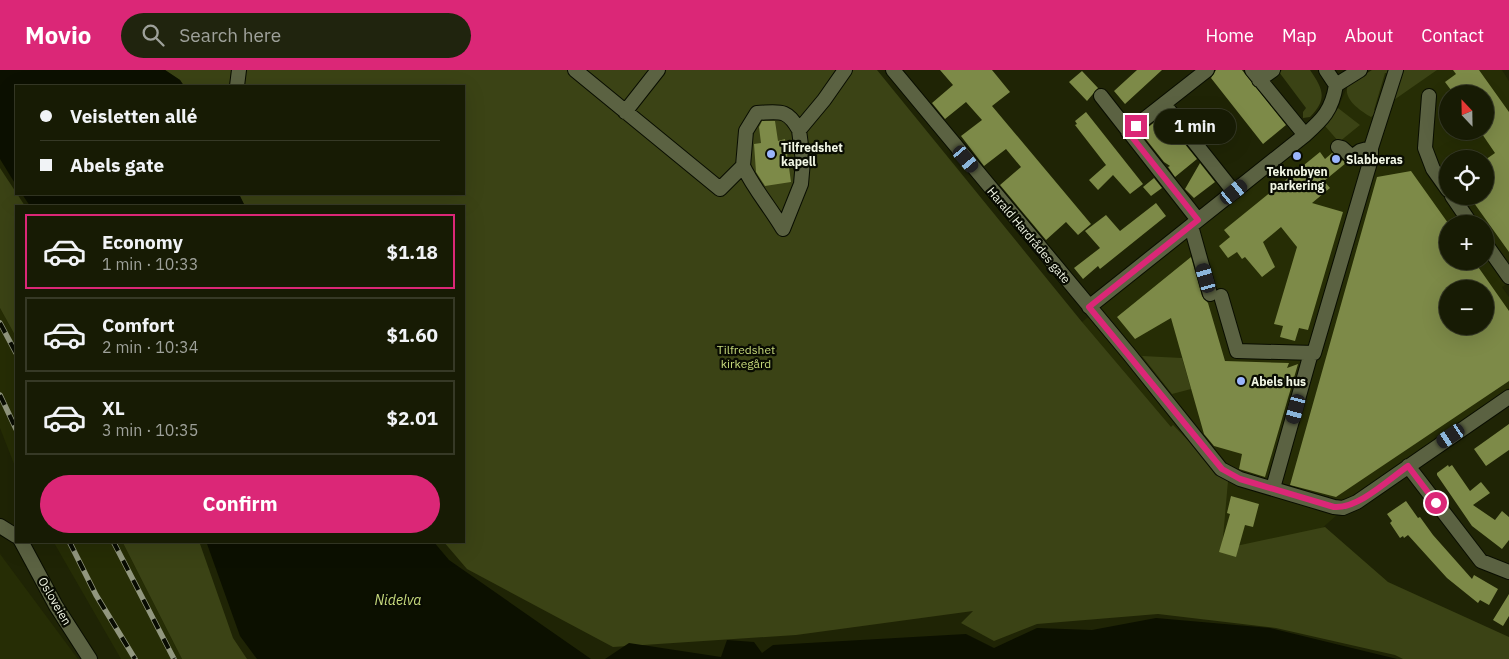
<!DOCTYPE html>
<meta charset="utf-8">
<style>
:root{--surface:#171b04;--page:#20240e;--text:#f1f3f6;--muted:#9ea19a;--line:#363926;--accent:#db2777}
body{margin:0;font-family:"IBM Plex Sans",sans-serif;background:var(--page);color:var(--text);height:100vh;display:flex;flex-direction:column;font-size:19px;white-space:nowrap}
*{box-sizing:border-box;margin:0}
p{font-size:16px;color:var(--muted)}
.icon{flex:none;width:28px;height:28px;fill:none;stroke:currentColor;stroke-width:2;stroke-linecap:round;stroke-linejoin:round}
.map{position:relative;flex:1;overflow:hidden}
.sheet{position:absolute;left:15px;top:135px;width:450px;height:338px;display:flex;flex-direction:column;background:var(--surface);border-radius:0px;box-shadow:0 5px 20px #0002,0 0 0 1px var(--line)}
.sheet>*{flex:none}
.banner{position:absolute;left:15px;top:15px;width:450px;height:110px;border-radius:0px;box-shadow:0 5px 20px #0002,0 0 0 1px var(--line);display:grid;align-content:center;height:110px;padding:0 25px;background:var(--surface)}
.needle{width:32px;rotate:338deg}
.buttons{position:absolute;left:1439px;top:15px;display:grid;gap:10px}
.buttons a{display:grid;place-items:center;width:55px;height:55px;border-radius:50%;background:var(--surface);box-shadow:0 5px 20px #0002,0 0 0 1px var(--line);font-size:25px}
.end{position:absolute;width:22px;height:22px;margin:-11px;border:6px solid #db2777;background:#fff;box-shadow:0 0 0 2px #fff}
.from{border-radius:50%}
.bubble{position:absolute;height:35px;border-radius:18px;background:var(--surface);box-shadow:0 5px 20px #0002,0 0 0 1px var(--line);font-size:16px;font-weight:700;line-height:35px;text-align:center}
.car{position:absolute;width:15px;height:30px;margin:-15px -8px;border-radius:6px;box-shadow:0 0 4px 1px #0007;background:linear-gradient(#222 24%,#8ab4d8 0 40%,#222 0 76%,#8ab4d8 0 86%,#222 0)}
.banner b{display:flex;align-items:center;gap:18px;height:48px;font-size:19px}
.banner b+b{border-top:1px solid var(--line)}
.banner i{width:12px;height:12px;background:var(--text)}
ul{padding:9px 0 0;list-style:none}
li{display:flex;align-items:center;gap:15px;height:75px;margin:0 10px 8px;padding:0 15px;border:2px solid var(--line);border-radius:0px}
li div{flex:1}
li b{display:block;font-size:19px}
li em{font-style:normal;font-weight:700}
li.active{border-color:var(--accent)}
li>.icon{width:45px;height:45px;stroke-width:1.5}
.action{display:flex;gap:10px;margin-top:auto;padding:10px 25px}
.action a{flex:1;height:58px;border-radius:30px;background:var(--accent);color:#fff;font-size:20px;font-weight:700;line-height:58px;text-align:center}
header{display:flex;align-items:center;gap:30px;box-sizing:border-box;height:70px;padding:0 25px;background:var(--accent);color:#fff}
header strong{font-size:24px}
nav{display:flex;gap:28px;margin-inline-start:auto;font-size:18px}
.search{width:350px;height:45px;background:var(--page);display:flex;align-items:center;gap:12px;box-sizing:border-box;padding:0 18px;border-radius:28px;color:var(--muted);font-size:19px}
.map>svg:first-child{display:block}
.built{fill:#262d05;fill-rule:evenodd}
.green{fill:#3b4315}
.water{fill:#0c1000}
.building{fill:#7d8a48;fill-rule:evenodd}
.lines{fill:none;stroke-linecap:round;stroke-linejoin:round}
.minor-casing{stroke:#090d00;stroke-width:16}
.minor{stroke:#5b6242;stroke-width:14}
.rail-casing{stroke:#92977f;stroke-width:5.5}
.rail{stroke:#090c02;stroke-width:4;stroke-dasharray:11;stroke-linecap:butt}
.route{stroke:#db2777;stroke-width:6}
.poi-dot{fill:#9ab5fd;stroke:#090c02;stroke-width:2}
.labels{text-anchor:middle;dominant-baseline:central;stroke-width:4.5;stroke-linejoin:round;paint-order:stroke}
.poi-label{font-size:12px;font-weight:bold;fill:#f1f6e4;stroke:#090c02;text-anchor:start}
.street-label{font-size:12px;fill:#f1f6e4;stroke:#090c02}
.park-label{font-size:12px;fill:#c7da7c;stroke:#090c02}
.water-label{font-size:14px;font-style:italic;fill:#c9dc7e;stroke:#090c02}
</style>
<header>
<strong>Movio</strong>
<div class="search"><svg class="icon" aria-label="search" viewBox="0 0 24 24"><circle cx="10" cy="10" r="6"/><path d="M15 15l6 6"/></svg>Search here</div>
<nav><a>Home</a><a>Map</a><a>About</a><a>Contact</a></nav>
</header>
<div class="map">
<svg width="1509" height="589" viewBox="0 0 1509 589">
<rect width="100%" height="100%" fill="#1f2405"/>
<path class="built" d="M1372,0H1502L1509,11V213L1502,217L1509,227V318L1372,414L1294,483L1201,481L1082,252L1325,56L1338,38L1348,15ZM1448,24H1485V61H1448ZM1448,89H1485V126H1448ZM1448,154H1485V191H1448ZM1448,219H1485V256H1448Z
M0,238L16,267V399L0,358Z
M53,471H122L182,589H121Z
M0,484L78,589H0Z"/>
<path class="green" d="M165,0H877L1082,252L1171,357L1173,355L1228,411L1222,479L1325,457L1388,512L1509,567V589H1403L1395,585L1276,558L1158,544L1037,554L994,571L961,553L973,541L796,565L613,577L467,499L443,471H464V136H250L244,135L239,124H464V16H184L180,10Z
M1282,0H1310C1323,19 1328,29 1310,47L1303,48V42L1306,38L1279,2Z
M1372,0H1391L1390,4L1385,3L1374,40L1378,42L1371,47C1361,41 1342,29 1348,15Z
M1401,0H1437L1391,32Z
M1338,38L1360,55L1339,72L1325,56Z
M0,98L25,136H16V267L0,238Z
M1142,286L1182,288L1191,319L1172,324Z
M122,471H199L233,568L247,589H182Z"/>
<path class="water" d="M0,0H165L180,10L184,16H16V115L0,89Z
M22,124H239L245,136H30Z
M206,471H433L449,490L591,589H257L240,566Z
M1156,548L1270,558L1397,589H605L629,573L721,587L727,570L754,572L762,583L773,575L966,564L994,578L1037,558L1092,560Z"/>
<path class="building" d="M940,0H992L1010,22L992,36L1091,154L1078,165L1066,152L1046,170L1000,115L1021,97L1006,79L984,96L961,66L982,50L966,32L945,49L932,33L953,15Z
M1137,0H1162L1125,34L1114,21Z
M1216,0H1242L1286,55L1263,74L1211,8Z
M1453,0H1479L1509,42V182L1469,126H1485V90L1495,83L1480,61H1485V24H1454L1445,12L1456,4Z
M1082,1L1098,18L1087,31L1069,12Z
M1086,42L1143,114L1130,124L1113,105L1098,120L1089,110L1106,95L1075,55L1077,54L1075,51Z
M1162,46L1197,89L1175,107L1168,97L1170,96L1164,92L1141,63Z
M762,51H775L778,71L785,69L791,112L765,116L756,102L754,74L761,73L759,57Z
M1320,82L1325,89L1332,83L1346,93L1324,111L1330,118L1312,133L1343,142L1308,260L1299,258L1295,271L1280,267L1283,256L1274,254L1297,177L1281,157L1263,172L1275,197L1262,207L1245,187L1242,189L1237,182L1228,188L1219,176L1230,167L1224,160Z
M1200,93L1215,112L1194,128L1185,119Z
M1411,101L1448,153V191H1474L1509,241V311L1336,427L1290,415L1377,107ZM1448,219H1485V256H1448Z
M1154,108L1162,118L1151,126L1143,117Z
M1156,133L1166,146L1100,199L1098,196L1083,209L1074,198L1100,178L1085,161L1106,145L1120,161Z
M1191,187L1202,226L1208,233L1225,291L1289,293L1287,298L1298,294L1265,407L1239,399L1242,384L1214,376L1204,364L1171,248L1135,269L1117,247Z
M1509,354V380L1486,396L1474,379Z
M1448,395L1449,397L1452,395L1470,421L1481,412L1490,423L1473,435L1495,450L1502,441L1509,447V470L1502,479L1472,456L1437,405V403Z
M1231,426L1259,434L1253,457L1245,455L1236,487L1219,482L1230,444L1227,443Z
M1406,431L1418,448L1420,447L1433,465L1472,509L1474,505L1498,519L1489,535L1480,530L1478,533L1447,508L1408,465L1404,468L1403,466L1400,468L1390,453L1392,451L1387,444Z
M1509,524V546L1503,556L1493,550Z"/>
<g class="lines">
<g class="minor-casing">
<path id="minor" d="M575,0L720,119L743,96L746,61L757,43C779,42 787,38 799,60
M893,0L1129,284L1221,399L1240,409L1334,437L1343,438L1357,432L1509,327
M1252,0L1305,65
M1326,0L1336,15
M1259,10L1273,0
M237,16L239,0
M1101,26L1198,150
M1429,26L1425,78L1433,99L1448,120
M1164,34L1234,122
M625,42L658,0
M1128,62L1207,0
M1338,77L1342,78L1352,87L1360,81L1371,78L1396,0
M743,96C754,119 770,137 783,159L801,114L803,91L799,60L824,30L845,0
M1452,126L1471,154
M1191,156L1210,224
M1485,173L1509,207
M1221,226L1237,281L1314,283L1371,89V78
M1089,237L1305,65C1323,49 1332,40 1336,15L1360,0
M1408,396L1481,491L1509,502
M1273,418L1311,283
M0,456L16,466
M21,471L56,536L90,589"/>
</g>
<use href="#minor" class="minor"/>
<g class="rail-casing">
<path id="rail" d="M0,253L16,283
M0,325L16,359
M69,471L96,525L135,589
M113,471L174,589"/>
</g>
<use href="#rail" class="rail"/>
</g>
<g class="lines">
<path class="route" d="M1136,56L1128,62L1198,150L1089,237L1222,399L1240,409L1334,437C1358,439 1388,410 1408,396L1436,433"/>
</g>
<g class="poi-dot">
<circle cx="771" cy="84" r="5"/>
<circle cx="1297" cy="86" r="5"/>
<circle cx="1336" cy="89" r="5"/>
<circle cx="1241" cy="311" r="5"/>
</g>
<g class="labels">
<g class="poi-label">
<text x="781" y="77">Tilfredshet<tspan x="781" dy="14">kapell</tspan></text>
<text x="1346" y="89">Slabberas</text>
<text x="1297" y="101" text-anchor="middle">Teknobyen<tspan x="1297" dy="14">parkering</tspan></text>
<text x="1251" y="311">Abels hus</text>
</g>
<g class="street-label">
<text transform="translate(1029 165) rotate(50)">Harald Hardrådes gate</text>
<text transform="translate(55 531) rotate(60)">Osloveien</text>
</g>
<g class="park-label">
<text x="746" y="279">Tilfredshet<tspan x="746" dy="14">kirkegård</tspan></text>
</g>
<g class="water-label">
<text x="398" y="530">Nidelva</text>
</g>
</g>
</svg>
<div class="buttons">
<a><svg class="needle" viewBox="-14 -14 28 28"><path d="M0-13l5 13h-10z" fill="#e53935"/><path d="M0 13l5-13h-10z" fill="#9ea19a"/></svg></a>
<a><svg class="icon" aria-label="locate" viewBox="0 0 24 24"><circle cx="12" cy="12" r="6"/><path d="M12 2v4M12 18v4M2 12h4M18 12h4"/></svg></a>
<a>+</a>
<a>−</a>
</div>
<i class="end from" style="left:1436px;top:433px"></i>
<i class="end" style="left:1136px;top:56px"></i>
<div class="bubble" style="left:1154px;top:39px;width:82px">1 min</div>
<i class="car" style="left:966px;top:89px;rotate:140deg"></i>
<i class="car" style="left:1234px;top:122px;rotate:51deg"></i>
<i class="car" style="left:1206px;top:208px;rotate:344deg"></i>
<i class="car" style="left:1296px;top:339px;rotate:195deg"></i>
<i class="car" style="left:1451px;top:366px;rotate:236deg"></i>
<div class="banner">
<b><i class="from"></i>Veisletten allé</b>
<b><i></i>Abels gate</b>
</div>
<section class="sheet">
<ul>
<li class="active"><svg class="icon" aria-label="car" viewBox="0 0 24 24"><path d="M5 17H2v-5l4-1 3-4h7l3 4 3 1v5h-3M9 17h6M6 11h13"/><circle cx="7" cy="17" r="2"/><circle cx="17" cy="17" r="2"/></svg><div><b>Economy</b><p>1 min · 10:33</p></div><em>$1.18</em></li>
<li><svg class="icon" aria-label="car" viewBox="0 0 24 24"><path d="M5 17H2v-5l4-1 3-4h7l3 4 3 1v5h-3M9 17h6M6 11h13"/><circle cx="7" cy="17" r="2"/><circle cx="17" cy="17" r="2"/></svg><div><b>Comfort</b><p>2 min · 10:34</p></div><em>$1.60</em></li>
<li><svg class="icon" aria-label="car" viewBox="0 0 24 24"><path d="M5 17H2v-5l4-1 3-4h7l3 4 3 1v5h-3M9 17h6M6 11h13"/><circle cx="7" cy="17" r="2"/><circle cx="17" cy="17" r="2"/></svg><div><b>XL</b><p>3 min · 10:35</p></div><em>$2.01</em></li>
</ul>
<div class="action"><a>Confirm</a></div>
</section>
</div>
